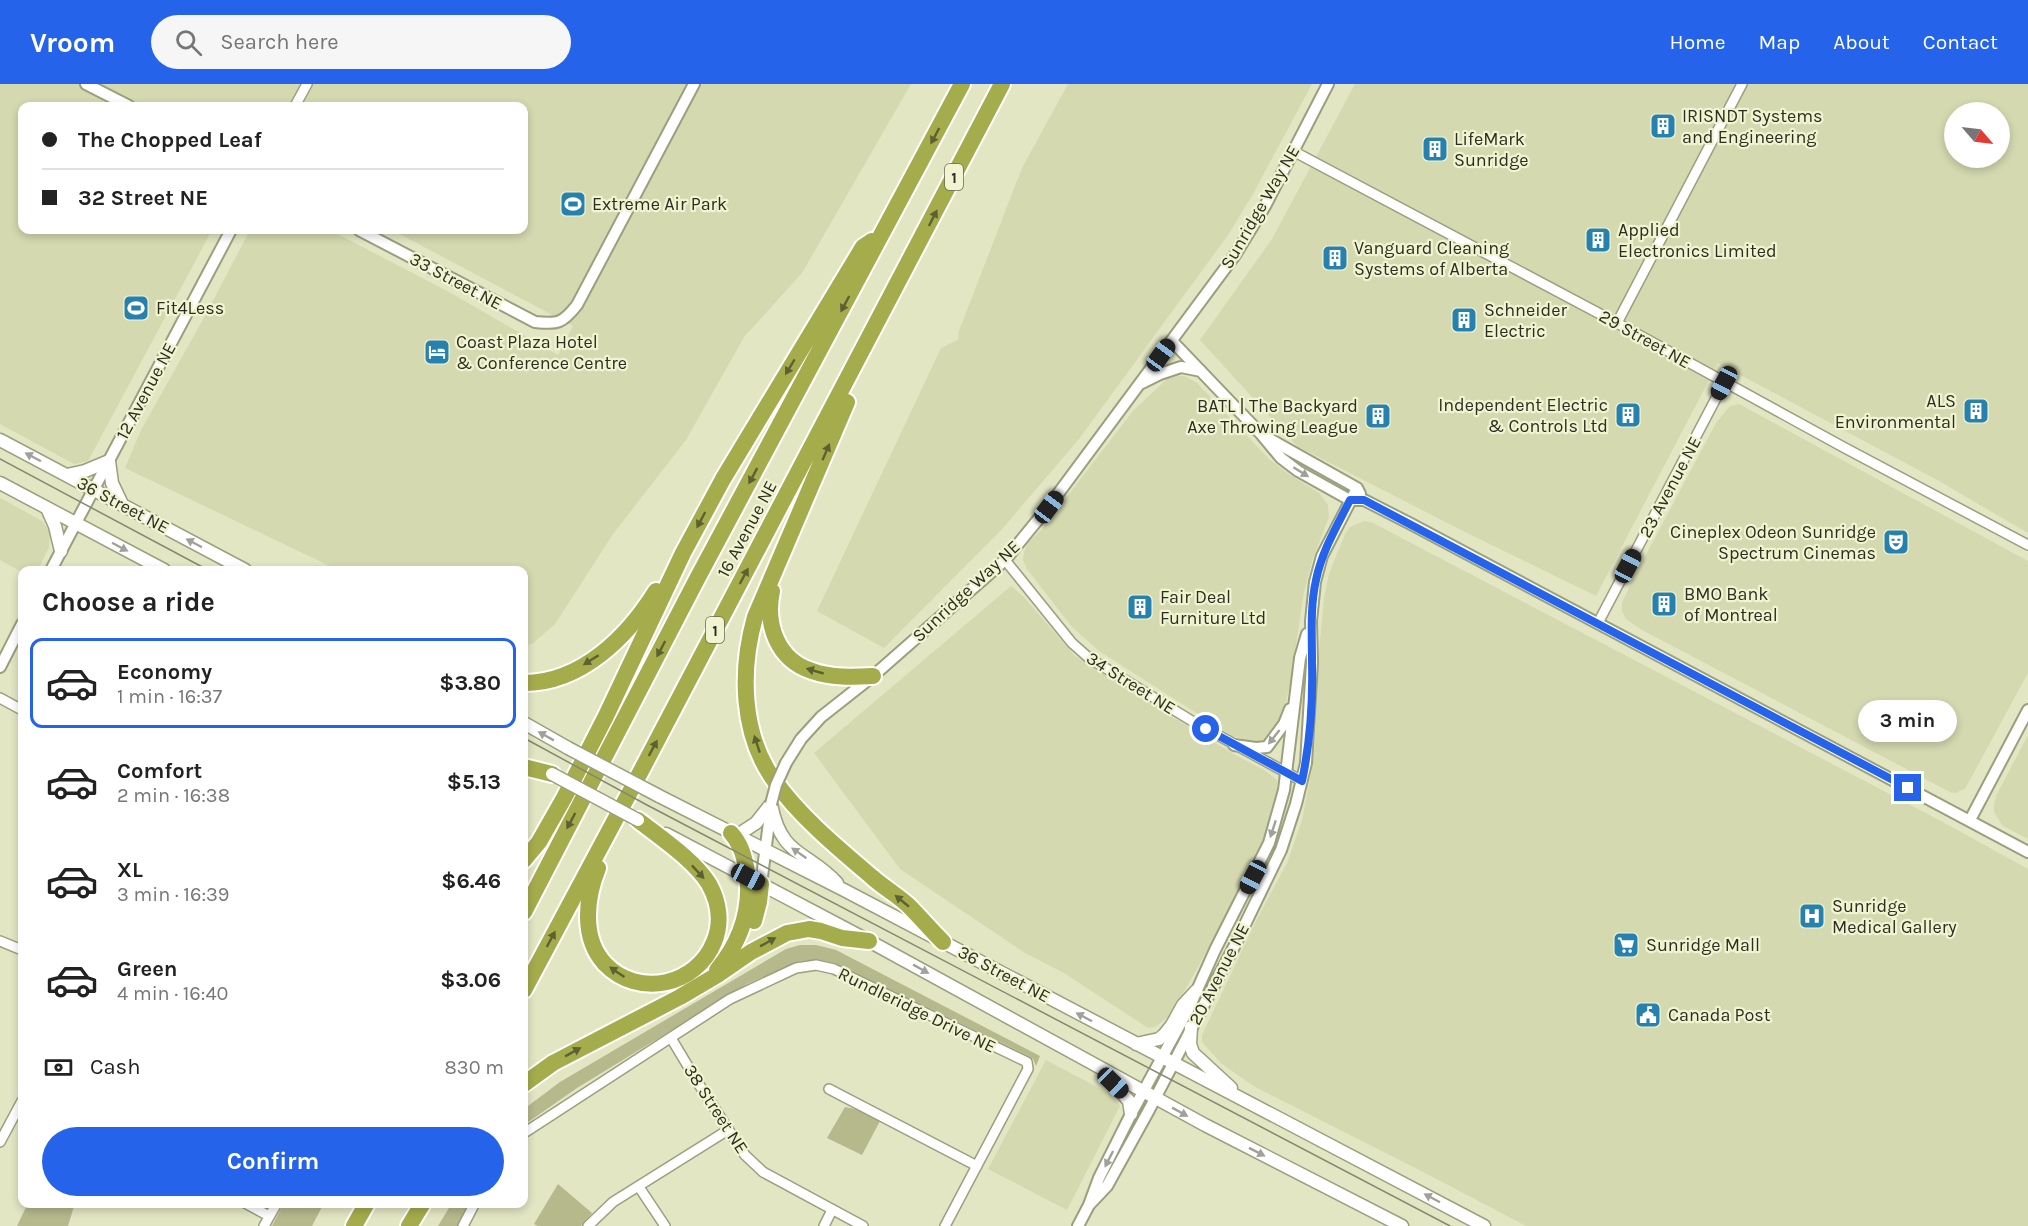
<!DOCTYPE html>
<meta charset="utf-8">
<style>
:root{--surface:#fff;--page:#f6f6f6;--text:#222;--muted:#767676;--line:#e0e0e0;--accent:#2563eb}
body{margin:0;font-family:Karla,sans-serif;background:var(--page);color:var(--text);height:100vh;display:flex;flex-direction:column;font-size:22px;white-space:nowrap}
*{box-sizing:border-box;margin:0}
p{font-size:20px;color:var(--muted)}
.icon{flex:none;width:33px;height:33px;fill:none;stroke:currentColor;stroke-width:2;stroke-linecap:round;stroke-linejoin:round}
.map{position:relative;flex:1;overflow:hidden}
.sheet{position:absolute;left:18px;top:482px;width:510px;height:642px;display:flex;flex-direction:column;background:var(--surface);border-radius:12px;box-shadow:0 3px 9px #0003}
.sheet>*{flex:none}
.top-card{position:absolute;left:18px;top:18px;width:510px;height:132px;border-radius:12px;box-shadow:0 3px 9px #0003;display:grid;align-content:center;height:132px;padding:0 24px;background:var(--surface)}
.needle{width:39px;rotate:118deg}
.buttons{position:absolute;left:1944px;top:18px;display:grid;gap:12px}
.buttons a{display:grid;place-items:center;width:66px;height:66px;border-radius:50%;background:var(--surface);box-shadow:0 3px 9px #0003;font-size:30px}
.end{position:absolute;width:27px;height:27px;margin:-14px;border:8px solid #2563eb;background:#fff;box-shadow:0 0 0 3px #fff}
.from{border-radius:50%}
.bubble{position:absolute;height:42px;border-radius:21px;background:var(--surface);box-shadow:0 3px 9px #0003;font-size:20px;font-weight:700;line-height:42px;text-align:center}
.car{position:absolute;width:18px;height:36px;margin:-18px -9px;border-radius:8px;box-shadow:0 0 4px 2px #0007;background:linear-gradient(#222 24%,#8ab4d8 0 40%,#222 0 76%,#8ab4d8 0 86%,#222 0)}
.top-card b{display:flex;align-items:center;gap:21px;height:57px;font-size:22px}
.top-card b+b{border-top:2px solid var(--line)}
.top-card i{width:15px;height:15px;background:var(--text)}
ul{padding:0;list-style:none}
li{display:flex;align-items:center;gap:18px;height:90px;margin:0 12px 9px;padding:0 12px;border:3px solid transparent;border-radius:12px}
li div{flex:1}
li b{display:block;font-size:22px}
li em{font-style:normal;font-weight:700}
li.current{border-color:var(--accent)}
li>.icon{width:54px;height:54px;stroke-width:1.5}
h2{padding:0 24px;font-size:27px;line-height:72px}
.pay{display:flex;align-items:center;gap:15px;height:66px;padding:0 24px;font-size:22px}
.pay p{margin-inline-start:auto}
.primary-button{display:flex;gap:12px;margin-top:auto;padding:12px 24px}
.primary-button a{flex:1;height:69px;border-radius:36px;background:var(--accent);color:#fff;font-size:24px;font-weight:700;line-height:69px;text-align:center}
header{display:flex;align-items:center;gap:36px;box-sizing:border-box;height:84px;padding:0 30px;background:var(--accent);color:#fff}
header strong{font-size:28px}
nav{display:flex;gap:33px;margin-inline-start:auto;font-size:21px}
.search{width:420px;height:54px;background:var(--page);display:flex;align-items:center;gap:15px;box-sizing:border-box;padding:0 21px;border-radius:33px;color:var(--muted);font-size:22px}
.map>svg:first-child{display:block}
.built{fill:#d4d9b0;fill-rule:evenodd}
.green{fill:#b5b98b}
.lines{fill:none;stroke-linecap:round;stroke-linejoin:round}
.minor-casing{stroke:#9c9f7e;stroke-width:12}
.tertiary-casing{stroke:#9c9f7e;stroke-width:14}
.secondary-casing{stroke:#9c9f7e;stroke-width:15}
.motorway-casing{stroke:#fff;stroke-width:20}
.minor{stroke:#fff;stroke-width:9}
.tertiary{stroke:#fff;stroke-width:10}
.secondary{stroke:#fff;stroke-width:12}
.motorway{stroke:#a5ac4c;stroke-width:16}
.tram{stroke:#858870;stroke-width:1.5}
.tertiary-bridge-casing{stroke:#9c9f7e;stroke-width:14;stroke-linecap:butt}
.secondary-bridge-casing{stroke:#9c9f7e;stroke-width:15;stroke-linecap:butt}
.tertiary-bridge{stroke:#fff;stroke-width:10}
.secondary-bridge{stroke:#fff;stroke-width:12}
.oneway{fill:#5d6032}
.oneway2{fill:#a0a19b}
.route{stroke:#2563eb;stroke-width:8}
.labels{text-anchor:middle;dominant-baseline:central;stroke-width:4.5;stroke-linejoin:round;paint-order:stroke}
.shield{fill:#f0f4d0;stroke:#686956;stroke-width:1.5}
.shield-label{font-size:16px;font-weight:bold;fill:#2d2e21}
.poi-label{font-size:18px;fill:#2d2e21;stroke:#f0f4d0;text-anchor:start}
.street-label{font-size:18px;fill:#2d2e21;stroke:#f0f4d0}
</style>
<header>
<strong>Vroom</strong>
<div class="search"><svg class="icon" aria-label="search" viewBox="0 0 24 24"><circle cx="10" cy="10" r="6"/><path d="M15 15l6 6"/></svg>Search here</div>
<nav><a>Home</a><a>Map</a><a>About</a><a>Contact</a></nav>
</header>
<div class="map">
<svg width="2028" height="1142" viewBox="0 0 2028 1142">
<rect width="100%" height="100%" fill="#e2e6c3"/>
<path class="built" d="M0,0H911L802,189L744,253L686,356L613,450L555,540L532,560L524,561V486H338L125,384L141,346L205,232L250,146H330L449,208L558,271L573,242L392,146H524V22H22V146H212L88,377L74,380L0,340Z
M1068,0H1312L1253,110L1228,151L1079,355L1003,444L884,564L817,527L941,264L958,256L959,247L1022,84Z
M1355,0H2028V449L1939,397L1718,279L1596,512L1463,447L1297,362L1200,256L1272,155ZM1954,28H2000V74H1954Z
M1178,292H1184L1196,298L1269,375L1290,391L1319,409L1328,421L1329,433L1313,474L1304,508L1290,601L1280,640L1264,659L1256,660L1231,651L1099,567L1072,543L1027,485L1023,476L1024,468L1028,459L1042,445L1133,327L1168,294Z
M1739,320L2028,477V589L1965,705L1955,709L1950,708L1642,546L1626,535L1622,527V519L1631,499L1716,339L1730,322Z
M0,414L42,437L48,445L50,451L49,463L38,486H22V488L0,476Z
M1365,437L1373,439L1939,736L2028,785V1142H1526L1431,1092L1255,1003L1222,980L1202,958V951L1256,837L1287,779L1302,736L1312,685L1315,657L1318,577L1324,514L1329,490L1345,450L1350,443Z
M1011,502L1023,512L1074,571L1131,608L1232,669L1267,688L1277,696V708L1271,739L1259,768L1223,838L1171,931L1155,943L1148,944L1064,889L1025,869L900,785L814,669Z
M2028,651V755L2003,742L1994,728V720L1996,712Z
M1046,976L1110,1010L1120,1022L1067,1126L988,1085Z"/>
<path class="green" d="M800,861H816L836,866L1040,972L1036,982L1033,975L1029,972L835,879L817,876L800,877L747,900L577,1004L524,1041V1025L560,998L786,865Z
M845,1023L855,1025L880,1037L862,1071L827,1054Z
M558,1100L592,1129L581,1142H538L534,1140Z
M28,1119H75L68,1142H17Z
M284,1119H324L312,1142H272Z
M452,1119H471L458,1142H438Z"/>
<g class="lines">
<g class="minor-casing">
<path id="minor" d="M295,22L307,0
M1293,67L1617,239L1845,364L2028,461
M1617,239L1742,0
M1005,476L1072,559L1089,574L1192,637L1302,697
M1598,539L1724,299
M0,614L22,626
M0,857L22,866
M671,954L698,999L745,1071L763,1088L863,1142
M829,1005L977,1082
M524,1049L730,915L796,884L816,881L834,885L1027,978L1028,985L945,1142
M0,1058L22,1017
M639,1103L665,1142
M245,1119L269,1132
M264,1142L277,1119
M463,1142L475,1119
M588,1142L613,1118L728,1046
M824,1142L832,1126"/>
</g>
<g class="tertiary-casing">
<path id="tertiary" d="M86,0L129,22
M359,146L535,238C558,240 562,240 577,221L694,0
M1172,257L1261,350L1281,374L1298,387L1350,416H1364L1411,440L2028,768
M1142,299L1160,290L1181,283L1201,287
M1266,353L1357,404L1360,410
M51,486L231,146
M0,583L22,540
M1234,661L1256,664L1267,663L1284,640L1290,625
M786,679L801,655L821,633L873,592L1005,476L1049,422L1235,171L1265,122L1328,0
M1970,736L2028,626
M761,800L771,723
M1089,1121L1107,1102L1149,1026L1236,859L1281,766L1296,720L1306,679L1312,579L1311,537L1315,498L1322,472L1357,404
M1078,1142L1089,1121L1099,1094L1131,1030L1189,924L1215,866L1269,759L1284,706L1300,574L1307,550"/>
</g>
<g class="secondary-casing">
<path id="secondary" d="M0,356L245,486
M67,391L85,387L109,377L112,399L122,420
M0,399L164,486
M47,424L55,442L61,467
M524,639L568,664
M659,712L844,806L1484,1142
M771,720C781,773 806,766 837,799
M666,750L869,857L1205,1041L1402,1142
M736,752L756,739L771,720
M1191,943L1190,960L1193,969L1231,1004
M1136,960L1159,955L1164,951L1172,941L1183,921L1196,907
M1105,990L1129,1017L1131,1030"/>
</g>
<g class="motorway-casing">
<path id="motorway" d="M847,318L755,533C740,586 741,650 774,696C799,732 839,765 872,793C883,803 897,811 908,821C920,833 931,846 943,858
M772,507C765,540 777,576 812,587C831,594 853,593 873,592
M524,599C582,599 628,552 656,507
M524,683L552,690
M524,776L539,758L564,714L606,632L683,469L723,395L863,163L872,157
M598,784C586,814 581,854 605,880C639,915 697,901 714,858C722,839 719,818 709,800C694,776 661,754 638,736
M524,828L697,495L962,0
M754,837L759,818L761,800
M717,886C742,856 753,821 746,782C743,769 740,759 731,749
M524,906L631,706L1002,0
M524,1000L553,979L680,913L719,890L751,868L787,849L809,845L821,847L842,854L869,857
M354,1142L367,1119
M409,1142L423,1119"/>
</g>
<use href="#minor" class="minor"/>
<use href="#tertiary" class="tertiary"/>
<use href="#secondary" class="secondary"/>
<use href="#motorway" class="motorway"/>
<path class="tram" d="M0,375L208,486
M524,654L647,721L1450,1142"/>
<g class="tertiary-bridge-casing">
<path id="tertiary-bridge" d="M771,720L776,701L786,679"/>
</g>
<g class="secondary-bridge-casing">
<path id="secondary-bridge" d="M568,664L659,712
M552,690L638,736"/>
</g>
<use href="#tertiary-bridge" class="tertiary-bridge"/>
<use href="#secondary-bridge" class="secondary-bridge"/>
</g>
<defs><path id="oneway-solid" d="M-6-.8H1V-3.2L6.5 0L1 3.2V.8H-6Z" transform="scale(1.5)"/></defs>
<g class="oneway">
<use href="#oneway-solid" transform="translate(935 52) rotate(118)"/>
<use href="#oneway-solid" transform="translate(933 134) rotate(-63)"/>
<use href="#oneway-solid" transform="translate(845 220) rotate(118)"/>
<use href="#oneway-solid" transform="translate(790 283) rotate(121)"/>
<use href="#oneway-solid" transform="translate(826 368) rotate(-67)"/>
<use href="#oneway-solid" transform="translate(753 392) rotate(118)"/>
<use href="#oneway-solid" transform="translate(701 436) rotate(118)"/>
<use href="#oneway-solid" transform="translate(744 492) rotate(-62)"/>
<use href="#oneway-solid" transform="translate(661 565) rotate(118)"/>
<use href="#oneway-solid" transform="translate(591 576) rotate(148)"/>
<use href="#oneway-solid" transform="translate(815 587) rotate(-164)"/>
<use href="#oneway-solid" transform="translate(757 660) rotate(-108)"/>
<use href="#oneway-solid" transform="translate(653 664) rotate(-62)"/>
<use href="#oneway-solid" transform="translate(571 737) rotate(118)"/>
<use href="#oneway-solid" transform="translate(698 788) rotate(47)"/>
<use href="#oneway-solid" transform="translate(902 817) rotate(-141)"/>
<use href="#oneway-solid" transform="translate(551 855) rotate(-62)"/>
<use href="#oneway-solid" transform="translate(768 858) rotate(-29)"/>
<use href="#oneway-solid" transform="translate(617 888) rotate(-146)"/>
<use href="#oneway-solid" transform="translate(573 968) rotate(-29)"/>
</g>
<g class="oneway2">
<use href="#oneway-solid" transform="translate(33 373) rotate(-152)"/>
<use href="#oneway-solid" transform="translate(1301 388) rotate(32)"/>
<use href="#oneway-solid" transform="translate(194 459) rotate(-152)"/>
<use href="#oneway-solid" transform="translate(120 463) rotate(28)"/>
<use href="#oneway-solid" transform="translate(546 652) rotate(-151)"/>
<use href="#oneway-solid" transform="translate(1274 653) rotate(128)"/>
<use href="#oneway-solid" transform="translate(1273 745) rotate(108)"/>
<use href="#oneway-solid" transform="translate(799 769) rotate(-145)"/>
<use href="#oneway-solid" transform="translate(921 885) rotate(29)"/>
<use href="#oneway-solid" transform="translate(1084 933) rotate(-152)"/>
<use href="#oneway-solid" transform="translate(1180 1028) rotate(29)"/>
<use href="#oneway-solid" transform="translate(1257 1068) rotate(27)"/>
<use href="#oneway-solid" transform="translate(1109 1075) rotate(117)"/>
<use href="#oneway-solid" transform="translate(1432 1114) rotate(-152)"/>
</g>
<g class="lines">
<path class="route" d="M1206,645L1302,697C1310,659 1313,617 1312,578C1312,550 1310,523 1316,496C1322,467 1337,442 1350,416H1364L1908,704"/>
</g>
<defs>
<g id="building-square" transform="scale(1.35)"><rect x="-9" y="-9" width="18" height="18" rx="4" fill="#2781af" stroke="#f0f4d0"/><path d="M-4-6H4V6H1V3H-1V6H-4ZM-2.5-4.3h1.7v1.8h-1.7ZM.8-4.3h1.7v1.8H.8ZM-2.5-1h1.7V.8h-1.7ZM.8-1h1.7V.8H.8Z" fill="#fff"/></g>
<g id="stadium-square" transform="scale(1.35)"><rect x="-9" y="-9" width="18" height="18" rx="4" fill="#2781af" stroke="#f0f4d0"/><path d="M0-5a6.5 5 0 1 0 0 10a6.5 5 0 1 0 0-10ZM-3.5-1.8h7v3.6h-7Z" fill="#fff"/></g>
<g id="hotel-square" transform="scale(1.35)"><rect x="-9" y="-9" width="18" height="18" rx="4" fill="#2781af" stroke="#f0f4d0"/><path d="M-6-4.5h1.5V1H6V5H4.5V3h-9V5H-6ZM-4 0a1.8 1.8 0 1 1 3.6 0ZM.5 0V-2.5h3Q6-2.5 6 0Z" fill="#fff"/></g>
<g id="theatre-square" transform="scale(1.35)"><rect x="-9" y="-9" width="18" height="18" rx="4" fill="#2781af" stroke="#f0f4d0"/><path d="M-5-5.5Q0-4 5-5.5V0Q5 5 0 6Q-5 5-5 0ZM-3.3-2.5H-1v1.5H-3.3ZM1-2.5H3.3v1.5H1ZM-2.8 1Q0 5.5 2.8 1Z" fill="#fff"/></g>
<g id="hospital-square" transform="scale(1.35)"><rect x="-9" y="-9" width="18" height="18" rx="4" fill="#2781af" stroke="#f0f4d0"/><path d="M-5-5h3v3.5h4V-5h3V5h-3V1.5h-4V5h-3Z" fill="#fff"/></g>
<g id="supermarket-square" transform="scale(1.35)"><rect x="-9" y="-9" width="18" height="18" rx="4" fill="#2781af" stroke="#f0f4d0"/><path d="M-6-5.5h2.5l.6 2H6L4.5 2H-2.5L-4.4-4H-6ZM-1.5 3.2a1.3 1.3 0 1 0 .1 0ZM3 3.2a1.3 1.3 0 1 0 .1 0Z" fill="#fff"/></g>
<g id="civic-square" transform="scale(1.35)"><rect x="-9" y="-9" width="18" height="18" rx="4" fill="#2781af" stroke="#f0f4d0"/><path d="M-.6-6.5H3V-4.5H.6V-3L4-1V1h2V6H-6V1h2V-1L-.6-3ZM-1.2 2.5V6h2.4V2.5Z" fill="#fff"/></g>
</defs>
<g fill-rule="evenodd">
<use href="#building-square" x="1663" y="42"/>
<use href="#building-square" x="1435" y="65"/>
<use href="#stadium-square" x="573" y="120"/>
<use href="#building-square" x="1598" y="156"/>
<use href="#building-square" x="1335" y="174"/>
<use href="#stadium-square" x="136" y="224"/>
<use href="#building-square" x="1464" y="236"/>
<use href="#hotel-square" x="437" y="268"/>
<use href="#building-square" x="1976" y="327"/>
<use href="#building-square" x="1628" y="331"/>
<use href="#building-square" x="1378" y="332"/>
<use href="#theatre-square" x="1896" y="458"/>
<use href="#building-square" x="1664" y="520"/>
<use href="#building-square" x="1140" y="523"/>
<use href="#hospital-square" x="1812" y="832"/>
<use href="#supermarket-square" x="1626" y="861"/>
<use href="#civic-square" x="1648" y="931"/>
</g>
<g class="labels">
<g class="shield">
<rect x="945" y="80" width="18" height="26" rx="4.5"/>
<rect x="706" y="533" width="18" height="26" rx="4.5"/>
</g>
<g class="shield-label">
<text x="954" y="93">1</text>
<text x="715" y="546">1</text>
</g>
<g class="poi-label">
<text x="1682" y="32">IRISNDT Systems<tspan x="1682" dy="21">and Engineering</tspan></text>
<text x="1454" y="55">LifeMark<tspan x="1454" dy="21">Sunridge</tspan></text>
<text x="592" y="120">Extreme Air Park</text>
<text x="1618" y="146">Applied<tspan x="1618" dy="21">Electronics Limited</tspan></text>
<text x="1354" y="164">Vanguard Cleaning<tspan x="1354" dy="21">Systems of Alberta</tspan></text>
<text x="156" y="224">Fit4Less</text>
<text x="1484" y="226">Schneider<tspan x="1484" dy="21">Electric</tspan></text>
<text x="456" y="258">Coast Plaza Hotel<tspan x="456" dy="21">&amp; Conference Centre</tspan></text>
<text x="1956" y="317" text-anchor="end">ALS<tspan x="1956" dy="21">Environmental</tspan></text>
<text x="1608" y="321" text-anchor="end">Independent Electric<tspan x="1608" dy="21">&amp; Controls Ltd</tspan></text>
<text x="1358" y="322" text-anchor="end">BATL | The Backyard<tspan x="1358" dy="21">Axe Throwing League</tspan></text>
<text x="1876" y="448" text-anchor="end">Cineplex Odeon Sunridge<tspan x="1876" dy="21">Spectrum Cinemas</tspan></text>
<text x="1684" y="510">BMO Bank<tspan x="1684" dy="21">of Montreal</tspan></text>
<text x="1160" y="513">Fair Deal<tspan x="1160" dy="21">Furniture Ltd</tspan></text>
<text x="1832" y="822">Sunridge<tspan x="1832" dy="21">Medical Gallery</tspan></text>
<text x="1646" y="861">Sunridge Mall</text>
<text x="1668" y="931">Canada Post</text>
</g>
<g class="street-label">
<text transform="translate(1260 123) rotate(-60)">Sunridge Way NE</text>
<text transform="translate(456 197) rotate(28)">33 Street NE</text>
<text transform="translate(1645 255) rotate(29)">29 Street NE</text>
<text transform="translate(146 307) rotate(-62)">12 Avenue NE</text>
<text transform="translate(1670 403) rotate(-62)">23 Avenue NE</text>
<text transform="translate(123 421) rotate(28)">36 Street NE</text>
<text transform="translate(747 445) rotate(-62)">16 Avenue NE</text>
<text transform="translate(966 507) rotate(-43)">Sunridge Way NE</text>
<text transform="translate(1131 599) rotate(32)">34 Street NE</text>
<text transform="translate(1004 890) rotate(28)">36 Street NE</text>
<text transform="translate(1219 890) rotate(-63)">20 Avenue NE</text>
<text transform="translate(917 926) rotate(26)">Rundleridge Drive NE</text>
<text transform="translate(716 1025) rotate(57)">38 Street NE</text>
</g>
</g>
</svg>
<div class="buttons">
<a><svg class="needle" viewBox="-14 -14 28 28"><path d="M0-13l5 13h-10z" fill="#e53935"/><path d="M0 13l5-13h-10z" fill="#767676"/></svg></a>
</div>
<i class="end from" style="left:1206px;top:645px"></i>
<i class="end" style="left:1908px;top:704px"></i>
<div class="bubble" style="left:1858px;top:616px;width:99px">3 min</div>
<i class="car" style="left:1161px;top:271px;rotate:36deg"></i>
<i class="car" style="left:1724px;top:299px;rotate:208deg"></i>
<i class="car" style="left:1049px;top:423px;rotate:37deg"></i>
<i class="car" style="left:1628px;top:482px;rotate:28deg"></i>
<i class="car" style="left:748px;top:793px;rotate:118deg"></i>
<i class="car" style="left:1253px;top:793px;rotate:208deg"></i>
<i class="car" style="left:1113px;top:999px;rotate:134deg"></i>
<div class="top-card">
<b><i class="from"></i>The Chopped Leaf</b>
<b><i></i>32 Street NE</b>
</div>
<section class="sheet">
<h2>Choose a ride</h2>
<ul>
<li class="current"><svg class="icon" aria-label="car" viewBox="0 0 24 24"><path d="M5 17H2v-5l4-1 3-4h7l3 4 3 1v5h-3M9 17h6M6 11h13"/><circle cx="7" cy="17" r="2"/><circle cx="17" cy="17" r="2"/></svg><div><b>Economy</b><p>1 min · 16:37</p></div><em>$3.80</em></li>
<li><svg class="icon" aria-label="car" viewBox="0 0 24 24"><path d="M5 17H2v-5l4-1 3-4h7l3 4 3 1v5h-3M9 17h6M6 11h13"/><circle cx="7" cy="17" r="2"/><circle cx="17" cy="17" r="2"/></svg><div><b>Comfort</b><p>2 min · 16:38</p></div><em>$5.13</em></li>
<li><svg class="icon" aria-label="car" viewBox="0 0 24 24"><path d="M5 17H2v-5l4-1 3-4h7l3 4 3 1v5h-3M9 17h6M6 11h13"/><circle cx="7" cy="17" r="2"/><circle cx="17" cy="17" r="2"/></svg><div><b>XL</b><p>3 min · 16:39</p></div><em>$6.46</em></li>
<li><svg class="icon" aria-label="car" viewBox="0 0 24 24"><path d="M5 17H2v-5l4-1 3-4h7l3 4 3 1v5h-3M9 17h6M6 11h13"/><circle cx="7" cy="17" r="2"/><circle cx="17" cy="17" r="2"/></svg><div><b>Green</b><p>4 min · 16:40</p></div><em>$3.06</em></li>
</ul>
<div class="pay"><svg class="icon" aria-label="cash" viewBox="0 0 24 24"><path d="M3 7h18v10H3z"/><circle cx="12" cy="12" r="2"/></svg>Cash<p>830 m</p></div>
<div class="primary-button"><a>Confirm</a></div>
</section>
</div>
